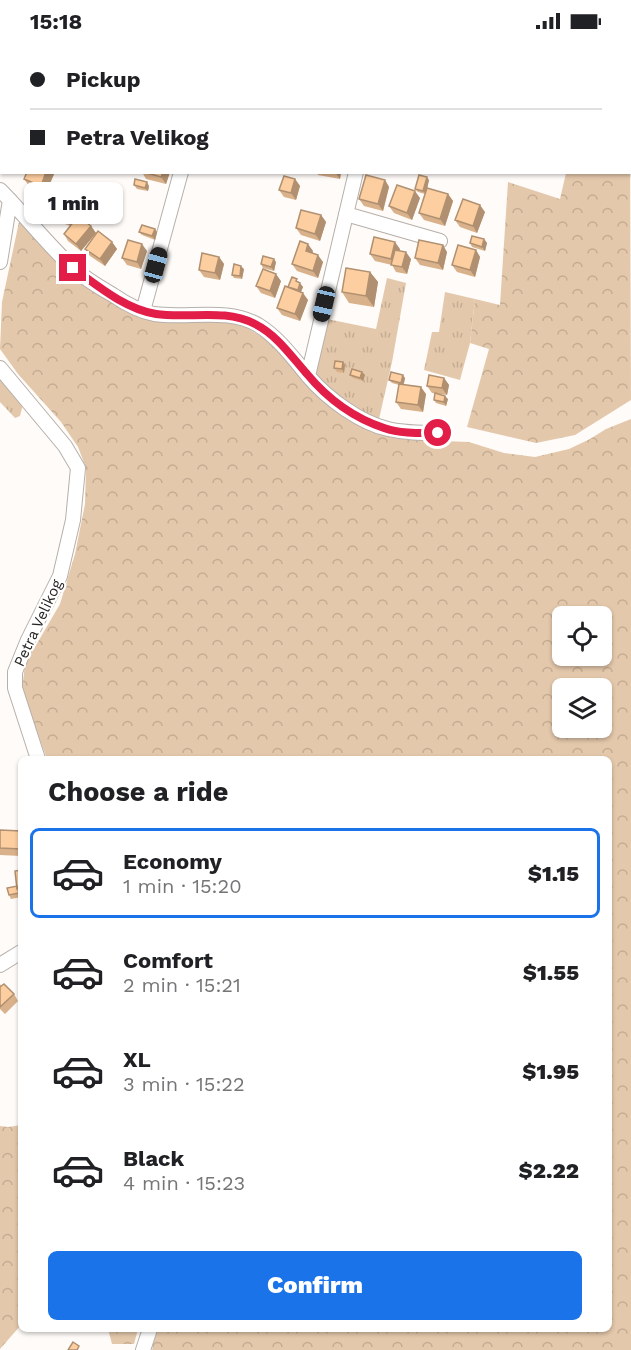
<!DOCTYPE html>
<meta charset="utf-8">
<style>
:root{--surface:#fff;--page:#f6f6f6;--text:#202124;--muted:#757577;--line:#e0e0e0;--accent:#1a73e8}
body{margin:0;font-family:"Work Sans",sans-serif;background:var(--page);color:var(--text);height:100vh;display:flex;flex-direction:column;font-size:22px;white-space:nowrap}
*{box-sizing:border-box;margin:0}
p{font-size:20px;color:var(--muted)}
.icon{flex:none;width:33px;height:33px;fill:none;stroke:currentColor;stroke-width:2;stroke-linecap:round;stroke-linejoin:round}
.map{position:relative;flex:1;overflow:hidden}
.side{position:absolute;left:18px;top:714px;width:594px;height:576px;display:flex;flex-direction:column;background:var(--surface);border-radius:9px;box-shadow:0 2px 4px #0004}
.side>*{flex:none}
.guide{position:absolute;left:0px;top:0px;width:632px;height:132px;box-shadow:0 2px 4px #0004;display:grid;align-content:center;height:132px;padding:0 30px;background:var(--surface)}
.controls{position:absolute;left:552px;top:564px;display:grid;gap:12px}
.controls a{display:grid;place-items:center;width:60px;height:60px;border-radius:9px;background:var(--surface);box-shadow:0 2px 4px #0004;font-size:30px}
.end{position:absolute;width:27px;height:27px;margin:-14px;border:8px solid #e11d48;background:#fff;box-shadow:0 0 0 3px #fff}
.from{border-radius:50%}
.bubble{position:absolute;height:42px;border-radius:9px;background:var(--surface);box-shadow:0 2px 4px #0004;font-size:20px;font-weight:800;line-height:42px;text-align:center}
.car{position:absolute;width:18px;height:36px;margin:-18px -9px;border-radius:8px;box-shadow:0 0 4px 2px #0007;background:linear-gradient(#222 24%,#8ab4d8 0 40%,#222 0 76%,#8ab4d8 0 86%,#222 0)}
.guide b{display:flex;align-items:center;gap:21px;height:57px;font-size:22px}
.guide b+b{border-top:2px solid var(--line)}
.guide i{width:15px;height:15px;background:var(--text)}
ul{padding:0;list-style:none}
li{display:flex;align-items:center;gap:18px;height:90px;margin:0 12px 9px;padding:0 18px;border:3px solid transparent;border-radius:9px}
li div{flex:1}
li b{display:block;font-size:22px}
li em{font-style:normal;font-weight:800}
li.selected{border-color:var(--accent)}
li>.icon{width:54px;height:54px;stroke-width:1.5}
h2{padding:0 30px;font-size:27px;line-height:72px}
.primary-button{display:flex;gap:12px;margin-top:auto;padding:12px 30px}
.primary-button a{flex:1;height:69px;border-radius:9px;background:var(--accent);color:#fff;font-size:24px;font-weight:800;line-height:69px;text-align:center}
.status{display:flex;justify-content:space-between;align-items:center;height:42px;padding:0 30px;background:var(--surface);direction:ltr}
.status svg{height:16px;fill:currentColor}
.map>svg:first-child{display:block}
.grass{fill:url(#grass-tufts)}
.forest{fill:url(#forest-crowns);fill-rule:evenodd}
.lines{fill:none;stroke-linecap:round;stroke-linejoin:round}
.minor-casing{stroke:#b6b0ab;stroke-width:16}
.minor{stroke:#fff;stroke-width:14}
.wall{fill:#d9b18a}
.shaded-wall{fill:#b09070}
.building{fill:#fccea0;stroke:#b09070;stroke-width:1.5}
.route{stroke:#e11d48;stroke-width:8}
.labels{text-anchor:middle;dominant-baseline:central;stroke-width:4.5;stroke-linejoin:round;paint-order:stroke}
.street-label{font-size:15px;fill:#272523;stroke:#fff}
</style>
<div class="status"><b>15:18</b><svg viewBox="0 0 49 12"><path d="M0 12V9h3v3zM5 12V6h3v6zM10 12V3h3v9zM15 12V0h3v12zM26 1h20v11H26zM47 4h2v5h-2z"/></svg></div>
<div class="map">
<svg width="631" height="1308" viewBox="0 0 631 1308">
<defs>
<pattern id="grass-tufts" width="24" height="20" patternUnits="userSpaceOnUse" patternTransform="scale(1.5)"><rect width="24" height="20" fill="#e4c8ab"/><path d="M3 7l-1-3M5 7V3M7 7l1-3M15 17l-1-3M17 17v-4M19 17l1-3" fill="none" stroke="#c4ac93"/></pattern>
<pattern id="forest-crowns" width="20" height="18" patternUnits="userSpaceOnUse" patternTransform="scale(1.5)"><rect width="20" height="18" fill="#e4c8ab"/><path d="M2 6a3 3 0 1 1 6 0M12 15a3 3 0 1 1 6 0" fill="none" stroke="#c4ac93"/></pattern>
</defs>
<rect width="100%" height="100%" fill="#fffbf8"/>
<path class="grass" d="M387,236L406,241L392,320L379,377L344,363L317,334L315,327L327,277L376,287Z
M445,250L475,257L470,301L460,338L424,328L432,290H439Z
M0,336L23,362L20,374L15,376L0,360Z"/>
<path class="forest" d="M630,109L631,358L575,393L536,401L467,385L489,307L470,301L475,257L500,263L508,140L560,157L566,131L630,130Z
M19,180L26,181L52,213L72,235L126,270L165,278L228,280L247,286L273,302L311,347L339,371L371,389L393,396L414,398L469,400L504,411L535,415L569,407L590,397L606,387L631,377V1308H152L156,1287H609V717H47L22,649L25,622L60,562L75,512L85,462L86,426L78,405L61,380L18,332L0,307L2,260ZM562,574H602V614H562ZM562,646H602V686H562Z
M21,1083V1283L0,1307V1084L8,1085Z
M108,1287H138L134,1302H112Z"/>
<g class="lines">
<g class="minor-casing">
<path id="minor" d="M582,2L583,0
M0,148C24,172 46,201 72,225C84,236 99,245 113,253C126,262 139,269 154,272C188,277 227,265 258,283C279,296 293,316 309,335C327,356 360,381 388,387C405,391 421,391 438,391
M346,172L440,199
M0,220L10,158
M143,269L181,130
M0,326L65,404L78,426L73,478L60,534L28,598L15,630V646L38,717
M308,334L356,130
M0,923L21,910
M143,1308L150,1287"/>
</g>
<use href="#minor" class="minor"/>
</g>
<path class="wall" d="M498,0H518V2H505Z
M27,130H52L54,132L46,151L29,144L24,137Z
M142,130H170L166,142L146,137Z
M317,130H341L340,137L318,133Z
M295,137L300,144L296,158L284,155L279,148Z
M385,138L389,145L383,169L364,164L359,157Z
M429,138L427,146L448,152L453,159L445,184L424,178L419,171L425,152L418,150L415,147Z
M134,143L149,144L148,149L137,147Z
M420,156L412,178L394,171L389,164Z
M485,170L477,191L460,185L455,178Z
M76,171L78,174L91,184L96,191L81,209L68,199L64,192L70,184L65,182L63,178Z
M321,173L326,180L320,199L301,193L296,186Z
M155,187L157,190L155,198L142,193L139,190Z
M484,197L487,201L485,209L472,205L470,201Z
M112,200L117,207L105,224L90,214L85,207Z
M400,207L399,209L411,217L407,232L396,230L392,223L375,219L370,212Z
M476,208L480,215L475,235L457,230L452,223Z
M147,209L141,227L127,223L122,216Z
M313,209L312,211L323,220L318,236L297,229L292,222Z
M447,210L443,228L420,223L415,216Z
M219,215L224,222L220,238L204,235L199,228Z
M276,220L274,229L263,226L261,222Z
M244,227L242,237L234,236L232,233Z
M370,230L378,240L374,265L349,261L342,250Z
M281,239L275,256L261,251L256,244Z
M299,241L303,245L301,250L308,258L300,279L282,273L277,266L289,246Z
M345,323L344,331L337,330L334,326Z
M362,330L365,333L363,339L353,336L350,333Z
M405,336L404,342L426,352L423,370L401,367L396,360L399,343L392,341L389,338Z
M444,336L449,343L447,353L432,351L427,344Z
M448,357L446,364L436,361L434,358Z
M0,788L21,789V814L0,813Z
M21,828V855L11,857L9,853L17,844Z
M0,942L1,944L14,952L18,959L5,972L0,967Z"/>
<path class="shaded-wall" d="M46,130H52L54,132L46,151L41,144Z
M163,130H170L166,142L161,135Z
M335,130H341L340,137Z
M427,135L429,138L426,152L423,149Z
M295,137L300,144L296,158L291,151Z
M385,138L389,145L383,169L378,162Z
M147,140L149,144L148,149L145,146Z
M415,149L420,156L412,178L407,171Z
M448,152L453,159L445,184L440,177Z
M480,163L485,170L477,191L473,184Z
M76,171L79,175L73,186L70,182Z
M321,173L326,180L320,199L315,192Z
M91,184L96,191L81,209L76,202Z
M155,187L157,190L155,198L152,194Z
M484,197L487,201L485,209L482,205Z
M112,200L117,207L105,224L100,217Z
M395,200L400,207L396,224L391,217Z
M142,202L147,209L141,227L137,220Z
M308,202L313,209L311,216L306,209Z
M443,203L447,210L443,228L438,221Z
M476,208L480,215L475,235L470,228Z
M406,210L411,217L407,232L402,225Z
M318,213L323,220L318,236L313,229Z
M219,215L224,222L220,238L215,231Z
M274,217L276,220L274,229L271,225Z
M241,224L244,227L242,237L240,234Z
M370,230L378,240L374,265L366,254Z
M276,232L281,239L275,256L270,249Z
M300,241L303,245L300,252L298,248Z
M303,251L308,258L300,279L295,272Z
M343,320L345,323L344,331L342,327Z
M362,330L365,333L363,339L360,336Z
M403,333L405,336L403,344L401,341Z
M444,336L449,343L447,353L442,346Z
M421,345L426,352L423,370L418,363Z
M445,354L448,357L446,364L444,360Z"/>
<path class="building" d="M139,0H156V2H139Z
M534,0H558V2H533Z
M589,0H613V2H592Z
M631,28V50H630V30Z
M630,61L631,62V78L630,80Z
M27,130H46L41,144L24,137Z
M144,130H163L161,135Z
M366,133L385,138L378,162L359,157Z
M419,133L427,135L423,149L415,147Z
M284,134L295,137L291,151L279,148Z
M135,137L147,140L145,146L134,143Z
M397,143L415,149L407,171L389,164Z
M427,146L448,152L440,177L419,171Z
M463,157L480,163L473,184L455,178Z
M69,167L76,171L70,182L63,178Z
M301,168L321,173L315,192L296,186Z
M78,174L91,184L76,202L64,192Z
M142,183L155,187L152,194L139,190Z
M98,189L112,200L100,217L85,207Z
M472,194L484,197L482,205L470,201Z
M374,195L395,200L391,217L370,212Z
M128,198L142,202L137,220L122,216Z
M419,198L443,203L438,221L415,216Z
M300,199L308,202L306,209L318,213L313,229L292,222Z
M458,203L476,208L470,228L452,223Z
M395,208L406,210L402,225L391,223Z
M202,211L219,215L215,231L199,228Z
M263,214L274,217L271,225L261,222Z
M234,222L241,224L240,234L232,233Z
M346,226L370,230L366,254L342,250Z
M263,227L276,232L270,249L256,244Z
M292,235L297,237L296,239L300,241L298,248L288,245Z
M285,244L303,251L295,272L277,266Z
M335,319L343,320L342,327L334,326Z
M352,327L362,330L360,336L350,333Z
M391,330L403,333L401,341L389,338Z
M429,333L444,336L442,346L427,344Z
M399,342L421,345L418,363L396,360Z
M435,351L445,354L444,360L434,358Z
M0,788L21,789V807L0,806Z
M21,828V846L17,847L15,829Z
M17,844L19,851L9,853L7,846Z
M4,942L14,952L0,965V945Z
M73,1300L79,1304L77,1308H68Z"/>
<g class="lines">
<path class="route" d="M73,226C98,244 125,267 156,272C189,277 224,266 255,282C277,293 291,314 307,332C327,356 354,376 384,386C401,392 421,391 438,391"/>
</g>
<g class="labels">
<g class="street-label">
<text transform="translate(38 581) rotate(-65)">Petra Velikog</text>
</g>
</g>
</svg>
<div class="controls">
<a><svg class="icon" aria-label="locate" viewBox="0 0 24 24"><circle cx="12" cy="12" r="6"/><path d="M12 2v4M12 18v4M2 12h4M18 12h4"/></svg></a>
<a><svg class="icon" aria-label="layers" viewBox="0 0 24 24"><path d="M12 4l9 5-9 5-9-5zM3 14l9 5 9-5"/></svg></a>
</div>
<i class="end from" style="left:438px;top:391px"></i>
<i class="end" style="left:73px;top:226px"></i>
<div class="bubble" style="left:24px;top:140px;width:99px">1 min</div>
<i class="car" style="left:156px;top:223px;rotate:15deg"></i>
<i class="car" style="left:324px;top:262px;rotate:193deg"></i>
<div class="guide">
<b><i class="from"></i>Pickup</b>
<b><i></i>Petra Velikog</b>
</div>
<section class="side">
<h2>Choose a ride</h2>
<ul>
<li class="selected"><svg class="icon" aria-label="car" viewBox="0 0 24 24"><path d="M5 17H2v-5l4-1 3-4h7l3 4 3 1v5h-3M9 17h6M6 11h13"/><circle cx="7" cy="17" r="2"/><circle cx="17" cy="17" r="2"/></svg><div><b>Economy</b><p>1 min · 15:20</p></div><em>$1.15</em></li>
<li><svg class="icon" aria-label="car" viewBox="0 0 24 24"><path d="M5 17H2v-5l4-1 3-4h7l3 4 3 1v5h-3M9 17h6M6 11h13"/><circle cx="7" cy="17" r="2"/><circle cx="17" cy="17" r="2"/></svg><div><b>Comfort</b><p>2 min · 15:21</p></div><em>$1.55</em></li>
<li><svg class="icon" aria-label="car" viewBox="0 0 24 24"><path d="M5 17H2v-5l4-1 3-4h7l3 4 3 1v5h-3M9 17h6M6 11h13"/><circle cx="7" cy="17" r="2"/><circle cx="17" cy="17" r="2"/></svg><div><b>XL</b><p>3 min · 15:22</p></div><em>$1.95</em></li>
<li><svg class="icon" aria-label="car" viewBox="0 0 24 24"><path d="M5 17H2v-5l4-1 3-4h7l3 4 3 1v5h-3M9 17h6M6 11h13"/><circle cx="7" cy="17" r="2"/><circle cx="17" cy="17" r="2"/></svg><div><b>Black</b><p>4 min · 15:23</p></div><em>$2.22</em></li>
</ul>
<div class="primary-button"><a>Confirm</a></div>
</section>
</div>
